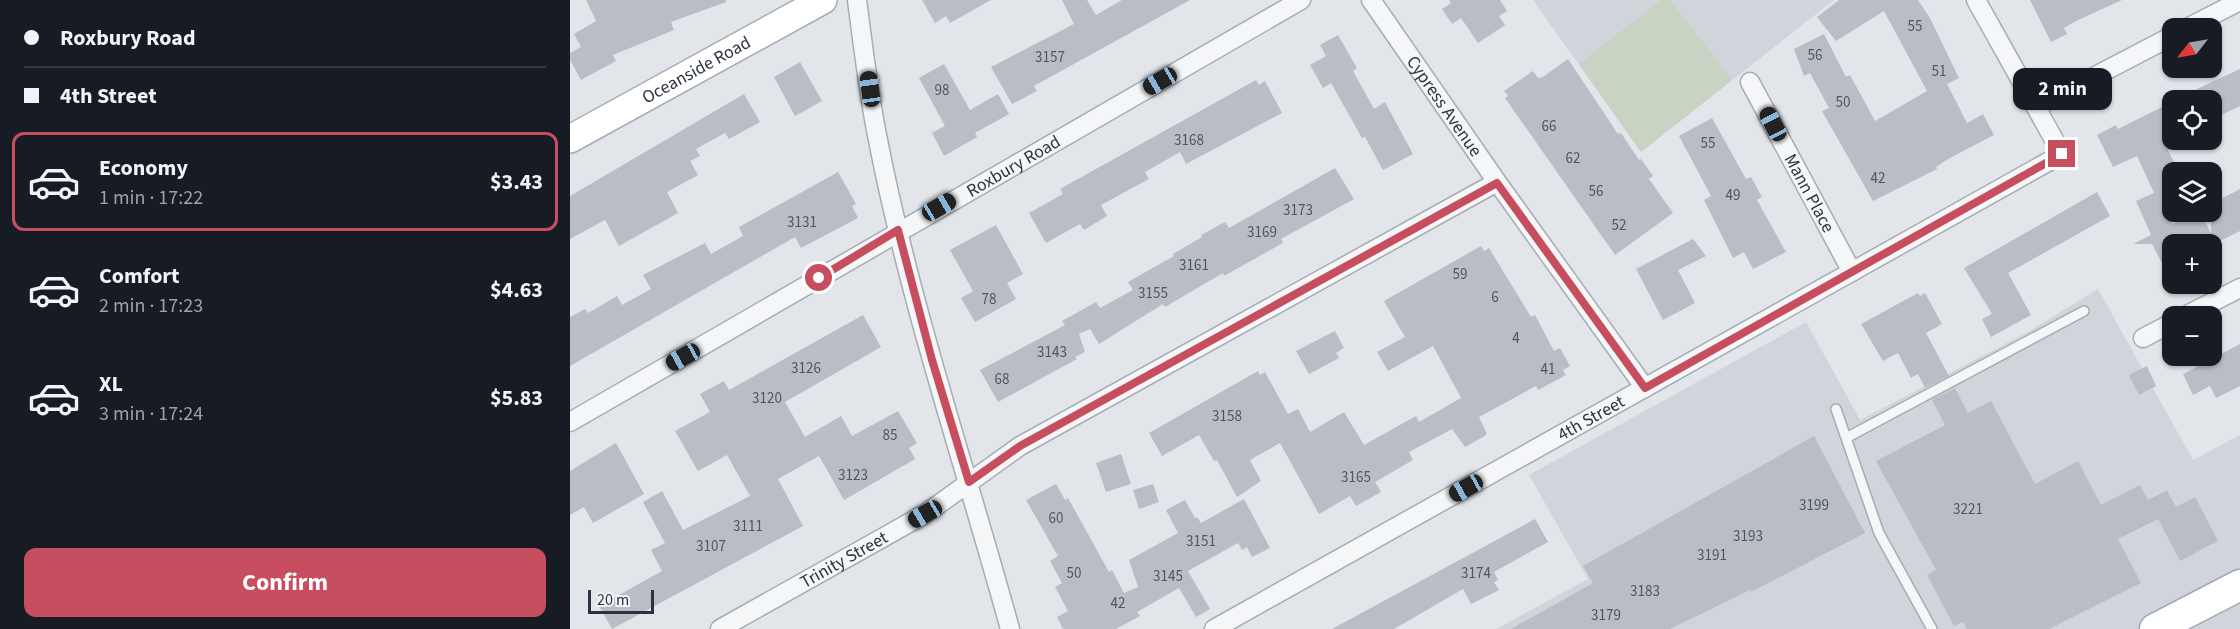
<!DOCTYPE html>
<meta charset="utf-8">
<style>
:root{--surface:#171b24;--page:#242831;--text:#f1f3f6;--muted:#9ea1a6;--line:#363941;--accent:#c74e5f}
body{margin:0;font-family:"Source Sans 3",sans-serif;background:var(--page);color:var(--text);height:100vh;display:flex;flex-direction:column;font-size:22px;white-space:nowrap}
*{box-sizing:border-box;margin:0}
p{font-size:20px;color:var(--muted)}
.icon{flex:none;width:33px;height:33px;fill:none;stroke:currentColor;stroke-width:2;stroke-linecap:round;stroke-linejoin:round}
.map{position:relative;flex:1;overflow:hidden}
.drawer{display:flex;flex-direction:column;background:var(--surface);width:570px}
.drawer>*{flex:none}
.guide{display:grid;align-content:center;height:132px;padding:0 24px;background:var(--surface)}
.needle{width:39px;rotate:239deg}
.buttons{position:absolute;left:1592px;top:18px;display:grid;gap:12px}
.buttons a{display:grid;place-items:center;width:60px;height:60px;border-radius:12px;background:var(--surface);box-shadow:0 2px 4px #0004;font-size:30px}
.scale{position:absolute;left:18px;bottom:15px;width:66px;box-sizing:border-box;padding-left:6px;border:3px solid #2b3341;border-top:0;font-size:16px;line-height:21px;white-space:nowrap;color:#2b3341;-webkit-text-stroke:4px #f1f4f7;paint-order:stroke}
.end{position:absolute;width:27px;height:27px;margin:-14px;border:8px solid #c74e5f;background:#fff;box-shadow:0 0 0 3px #fff}
.from{border-radius:50%}
.bubble{position:absolute;height:42px;border-radius:12px;background:var(--surface);box-shadow:0 2px 4px #0004;font-size:20px;font-weight:700;line-height:42px;text-align:center}
.car{position:absolute;width:18px;height:36px;margin:-18px -9px;border-radius:8px;box-shadow:0 0 4px 2px #0007;background:linear-gradient(#222 24%,#8ab4d8 0 40%,#222 0 76%,#8ab4d8 0 86%,#222 0)}
.guide b{display:flex;align-items:center;gap:21px;height:57px;font-size:22px}
.guide b+b{border-top:2px solid var(--line)}
.guide i{width:15px;height:15px;background:var(--text)}
ul{padding:0;list-style:none}
li{display:flex;align-items:center;gap:18px;height:99px;margin:0 12px 9px;padding:0 12px;border:3px solid transparent;border-radius:12px}
li div{flex:1}
li b{display:block;font-size:22px}
li em{font-style:normal;font-weight:700}
li.current{border-color:var(--accent)}
li>.icon{width:54px;height:54px;stroke-width:1.5}
.primary-button{display:flex;gap:12px;margin-top:auto;padding:12px 24px}
.primary-button a{flex:1;height:69px;border-radius:12px;background:var(--accent);color:#fff;font-size:24px;font-weight:700;line-height:69px;text-align:center}
main{display:flex;flex:1;min-height:0}
.map>svg:first-child{display:block}
.built{fill:#d0d4db}
.green{fill:#c7d3c3}
.building{fill:#b9bec6}
.lines{fill:none;stroke-linecap:round;stroke-linejoin:round}
.lane-casing{stroke:#a7acb3;stroke-width:12}
.street-casing{stroke:#a7acb3;stroke-width:21}
.secondary-casing{stroke:#a7acb3;stroke-width:30}
.primary-casing{stroke:#a2a9b5;stroke-width:33}
.lane{stroke:#f4f6f8;stroke-width:9}
.street{stroke:#f4f6f8;stroke-width:18}
.secondary{stroke:#fff;stroke-width:27}
.primary{stroke:#fff;stroke-width:30}
.route{stroke:#c74e5f;stroke-width:8}
.labels{text-anchor:middle;dominant-baseline:central;stroke-width:6;stroke-linejoin:round;paint-order:stroke}
.number-label{font-size:15px;fill:#4e5662}
.street-label{font-size:18px;fill:#2b3341;stroke:#f1f4f7}
</style>
<main>
<section class="drawer">
<div class="guide">
<b><i class="from"></i>Roxbury Road</b>
<b><i></i>4th Street</b>
</div>
<ul>
<li class="current"><svg class="icon" aria-label="car" viewBox="0 0 24 24"><path d="M5 17H2v-5l4-1 3-4h7l3 4 3 1v5h-3M9 17h6M6 11h13"/><circle cx="7" cy="17" r="2"/><circle cx="17" cy="17" r="2"/></svg><div><b>Economy</b><p>1 min · 17:22</p></div><em>$3.43</em></li>
<li><svg class="icon" aria-label="car" viewBox="0 0 24 24"><path d="M5 17H2v-5l4-1 3-4h7l3 4 3 1v5h-3M9 17h6M6 11h13"/><circle cx="7" cy="17" r="2"/><circle cx="17" cy="17" r="2"/></svg><div><b>Comfort</b><p>2 min · 17:23</p></div><em>$4.63</em></li>
<li><svg class="icon" aria-label="car" viewBox="0 0 24 24"><path d="M5 17H2v-5l4-1 3-4h7l3 4 3 1v5h-3M9 17h6M6 11h13"/><circle cx="7" cy="17" r="2"/><circle cx="17" cy="17" r="2"/></svg><div><b>XL</b><p>3 min · 17:24</p></div><em>$5.83</em></li>
</ul>
<div class="primary-button"><a>Confirm</a></div>
</section>
<div class="map">
<svg width="1670" height="629" viewBox="0 0 1670 629">
<rect width="100%" height="100%" fill="#e2e5e9"/>
<path class="built" d="M963,0H1264L1071,152Z
M1528,289L1623,460L1670,435V629H926L1018,579L959,475L1236,322L1290,420L1458,332Z"/>
<path class="green" d="M1091,0H1100L1162,80L1071,152L1009,64Z"/>
<path class="building" d="M16,0H156V2L101,22L104,30L43,55L46,61L11,80L0,60V53L11,47L4,34L26,21Z
M352,0H421L380,23L376,16L365,23Z
M492,0H517L526,15L552,0H620L464,86L467,91L442,104L421,67L504,24Z
M879,0H930L937,11L929,16L935,25L908,43L891,18L882,24L872,9L881,3Z
M1269,0H1348L1360,18L1389,78L1377,84L1397,123L1413,114L1424,135L1378,159L1366,167L1367,169L1303,201L1252,111L1259,108L1240,73L1234,76L1224,49L1254,34L1276,77L1280,75L1305,121L1357,91L1314,11L1266,41L1247,17Z
M1460,0H1552L1504,22L1494,28L1497,34L1481,42Z
M768,35L787,68L783,71L804,109L815,102L843,154L813,170L795,137L792,138L761,83L753,88L740,65L756,56L750,45Z
M998,59L1048,134L1051,133L1069,160L1071,159L1083,176L1079,179L1103,213L1045,255L935,98L938,96L934,91L963,71L968,78L973,77Z
M230,62L252,101L225,116L204,77Z
M374,64L400,110L428,94L439,114L405,133L407,137L374,156L362,133L375,126L349,78Z
M1670,69V106L1641,120V100H1603Z
M686,80L689,85L695,81L712,113L616,164L610,152L575,172L579,179L531,205L537,216L514,230L510,224L476,243L459,213L493,194L490,189Z
M174,94L190,122L159,139L155,133L126,149L130,156L120,161L128,175L97,192L108,213L49,246L35,220L0,239V196Z
M1602,102V140H1607L1609,144L1598,150L1609,172H1602V224L1630,212L1641,233V204L1670,189V231L1646,243L1647,244H1602V282L1582,244H1563L1581,235L1566,201L1584,193L1567,156L1543,167L1527,135L1546,125L1548,129Z
M1142,118L1176,179L1181,177L1192,197L1187,200L1216,252L1183,269L1174,252L1163,258L1134,200L1141,196L1109,136Z
M765,168L784,199L711,239L713,243L695,253L654,276L653,273L595,307L593,304L529,344L520,329L509,334L515,352L505,357L507,359L428,402L410,370L495,325L492,321L526,302L530,308L563,290L558,282L604,256L603,254L632,237L631,235L655,222L659,228Z
M268,172L286,204L282,206L288,218L231,248L225,237L0,366V317L15,309L18,313L47,296L52,305L81,289L73,275L135,243L141,254L173,236L169,227Z
M1527,192L1540,216L1438,273L1461,315L1421,337L1412,319L1422,314L1394,268Z
M426,225L453,274L437,283L446,299L405,322L391,298L403,291L380,250Z
M1123,239L1136,256L1108,270L1125,303L1093,320L1066,269Z
M911,246L914,251L919,248L961,317L965,315L984,351L990,348L1000,366L993,370L996,375L968,390L966,386L909,417L917,434L913,437L895,447L882,429L839,452L843,460L805,482L811,492L786,506L780,496L749,514L710,443L680,460L691,481L667,497L647,460L644,461L629,435L592,456L579,433L688,371L690,375L695,372L718,414L728,409L740,432L774,412L794,445L846,416L849,422L891,398L863,346L818,371L807,352L835,337L814,301Z
M1348,293L1350,296L1355,293L1372,324L1356,333L1379,376L1355,388L1348,374L1341,378L1328,353L1313,361L1291,324Z
M293,315L311,347L215,402L235,437L271,416L282,436L328,411L347,443L339,448L345,459L274,500L249,456L208,479L233,526L42,629L29,606L92,571L81,550L95,543L73,502L92,491L113,530L180,496L157,455L128,471L105,431L140,412L130,394L154,381L159,390Z
M765,331L774,348L766,353L769,358L739,374L726,351Z
M1670,344V386L1646,398L1640,386L1623,395L1613,374Z
M1577,366L1586,386L1569,395L1559,375Z
M1385,388L1398,413L1421,401L1465,484L1508,461L1531,505L1570,485L1578,500L1597,490L1606,507L1625,497L1648,541L1610,561L1588,519L1548,539L1571,583L1479,629H1397L1393,622L1384,626L1357,575L1366,570L1306,461L1375,425L1362,400Z
M1244,436L1295,533L1181,592L1180,590L1100,629H941L1023,583L1013,566Z
M46,443L74,494L23,523L14,507L0,515V471Z
M551,454L561,484L536,492L526,463Z
M486,484L495,500L498,498L539,572L542,570L554,593L568,587L559,560L608,533L596,510L615,500L625,518L627,517L631,523L674,499L700,548L682,557L677,547L672,550L668,543L618,571L640,609L626,617L609,588L567,612L570,616L546,629H493L487,617L498,611L485,587L492,583L480,561L488,556L456,500Z
M583,484L589,502L569,509L563,490Z
M965,519L978,542L924,572L928,580L924,582L929,590L901,604L893,589L824,629H762Z"/>
<g class="lines">
<g class="lane-casing">
<path id="lane" d="M1266,409L1309,533L1362,629
M1276,438L1514,311"/>
</g>
<g class="street-casing">
<g id="street">
<path d="M287,0C293,45 298,90 307,135C339,302 395,465 440,629"/>
<path id="s1" d="M801,0L927,182L1075,388"/>
<path d="M1617,28L1670,1"/>
<path id="s2" d="M1180,82L1282,272"/>
<path d="M1466,107L1602,36"/>
<path d="M1615,316L1670,288"/>
<path d="M1573,338L1602,323"/>
<path id="s3" d="M0,422L731,0"/>
<path id="s4" d="M150,629L355,514L450,446L927,182"/>
<path id="s5" d="M644,629L1492,154L1406,0"/>
</g>
</g>
<g class="secondary-casing">
<g id="secondary">
<path id="s6" d="M0,139L253,0"/>
</g>
</g>
<g class="primary-casing">
<path id="primary" d="M1585,629L1670,585"/>
</g>
<use href="#lane" class="lane"/>
<use href="#street" class="street"/>
<use href="#secondary" class="secondary"/>
<use href="#primary" class="primary"/>
</g>
<g class="lines">
<path class="route" d="M249,278L328,230L362,360L399,482L450,446L927,183L1075,388L1492,154"/>
</g>
<g class="labels">
<g class="number-label">
<text x="1345" y="26">55</text>
<text x="1245" y="55">56</text>
<text x="480" y="57">3157</text>
<text x="1369" y="71">51</text>
<text x="372" y="90">98</text>
<text x="1273" y="102">50</text>
<text x="979" y="126">66</text>
<text x="619" y="140">3168</text>
<text x="1138" y="143">55</text>
<text x="1003" y="158">62</text>
<text x="1308" y="178">42</text>
<text x="1026" y="191">56</text>
<text x="1163" y="195">49</text>
<text x="728" y="210">3173</text>
<text x="232" y="222">3131</text>
<text x="1049" y="225">52</text>
<text x="692" y="232">3169</text>
<text x="624" y="265">3161</text>
<text x="890" y="274">59</text>
<text x="583" y="293">3155</text>
<text x="925" y="297">6</text>
<text x="419" y="299">78</text>
<text x="946" y="338">4</text>
<text x="482" y="352">3143</text>
<text x="236" y="368">3126</text>
<text x="978" y="369">41</text>
<text x="432" y="379">68</text>
<text x="197" y="398">3120</text>
<text x="657" y="416">3158</text>
<text x="320" y="435">85</text>
<text x="283" y="475">3123</text>
<text x="786" y="477">3165</text>
<text x="1244" y="505">3199</text>
<text x="1398" y="509">3221</text>
<text x="486" y="518">60</text>
<text x="178" y="526">3111</text>
<text x="1178" y="536">3193</text>
<text x="631" y="541">3151</text>
<text x="141" y="546">3107</text>
<text x="1142" y="555">3191</text>
<text x="504" y="573">50</text>
<text x="906" y="573">3174</text>
<text x="598" y="576">3145</text>
<text x="1075" y="591">3183</text>
<text x="548" y="603">42</text>
<text x="1036" y="615">3179</text>
</g>
<g class="street-label">
<text stroke="none"><textPath href="#s6" startOffset="144">Oceanside Road</textPath></text>
<text stroke="none"><textPath href="#s1" startOffset="129">Cypress Avenue</textPath></text>
<text stroke="none"><textPath href="#s3" startOffset="512">Roxbury Road</textPath></text>
<text stroke="none"><textPath href="#s2" startOffset="126">Mann Place</textPath></text>
<text stroke="none"><textPath href="#s5" startOffset="432">4th Street</textPath></text>
<text stroke="none"><textPath href="#s4" startOffset="142">Trinity Street</textPath></text>
</g>
</g>
</svg>
<div class="buttons">
<a><svg class="needle" viewBox="-14 -14 28 28"><path d="M0-13l5 13h-10z" fill="#e53935"/><path d="M0 13l5-13h-10z" fill="#9ea1a6"/></svg></a>
<a><svg class="icon" aria-label="locate" viewBox="0 0 24 24"><circle cx="12" cy="12" r="6"/><path d="M12 2v4M12 18v4M2 12h4M18 12h4"/></svg></a>
<a><svg class="icon" aria-label="layers" viewBox="0 0 24 24"><path d="M12 4l9 5-9 5-9-5zM3 14l9 5 9-5"/></svg></a>
<a>+</a>
<a>−</a>
</div>
<div class="scale">20 m</div>
<i class="end from" style="left:249px;top:278px"></i>
<i class="end" style="left:1492px;top:154px"></i>
<div class="bubble" style="left:1443px;top:68px;width:99px">2 min</div>
<i class="car" style="left:590px;top:81px;rotate:240deg"></i>
<i class="car" style="left:300px;top:89px;rotate:352deg"></i>
<i class="car" style="left:1203px;top:124px;rotate:332deg"></i>
<i class="car" style="left:369px;top:207px;rotate:60deg"></i>
<i class="car" style="left:113px;top:357px;rotate:241deg"></i>
<i class="car" style="left:896px;top:488px;rotate:241deg"></i>
<i class="car" style="left:355px;top:514px;rotate:240deg"></i>
</div>
</main>
